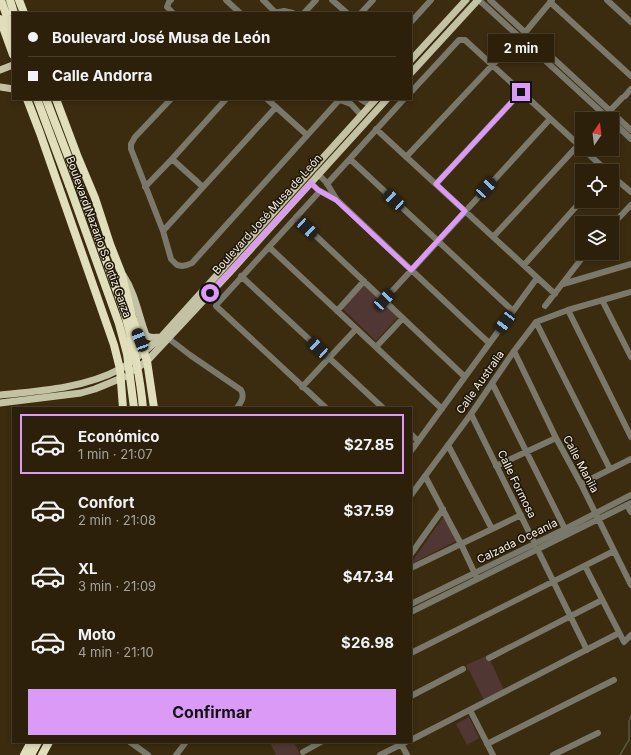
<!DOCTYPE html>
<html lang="es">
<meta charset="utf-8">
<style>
:root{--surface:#2c200b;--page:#342814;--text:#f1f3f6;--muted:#a6a39d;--line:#483e2c;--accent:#da9af6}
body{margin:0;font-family:Inter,sans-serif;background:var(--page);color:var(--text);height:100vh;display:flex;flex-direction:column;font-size:15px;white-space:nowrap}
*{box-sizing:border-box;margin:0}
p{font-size:13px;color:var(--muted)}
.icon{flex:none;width:22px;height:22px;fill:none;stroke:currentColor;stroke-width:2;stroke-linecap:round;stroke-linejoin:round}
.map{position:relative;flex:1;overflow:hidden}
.sheet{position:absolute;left:12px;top:407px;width:400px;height:336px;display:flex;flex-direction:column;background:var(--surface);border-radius:0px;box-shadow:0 2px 6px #0003,0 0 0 1px var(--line)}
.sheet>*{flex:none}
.hud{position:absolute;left:12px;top:12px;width:400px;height:88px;border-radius:0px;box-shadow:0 2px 6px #0003,0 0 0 1px var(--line);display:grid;align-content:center;height:88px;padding:0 16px;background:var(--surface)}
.needle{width:26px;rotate:14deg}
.fabs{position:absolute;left:575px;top:112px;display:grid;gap:8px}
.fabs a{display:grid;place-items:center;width:44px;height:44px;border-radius:0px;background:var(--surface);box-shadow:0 2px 6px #0003,0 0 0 1px var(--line);font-size:20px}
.end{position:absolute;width:18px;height:18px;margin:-9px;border:5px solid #da9af6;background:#111;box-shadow:0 0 0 2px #111}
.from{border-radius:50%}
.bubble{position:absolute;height:28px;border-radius:0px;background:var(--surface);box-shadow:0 2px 6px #0003,0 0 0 1px var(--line);font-size:13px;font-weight:700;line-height:28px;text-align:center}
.car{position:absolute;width:12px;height:24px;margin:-12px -6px;border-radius:5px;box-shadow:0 0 3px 1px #0007;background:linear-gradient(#222 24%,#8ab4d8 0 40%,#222 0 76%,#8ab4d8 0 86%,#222 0)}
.hud b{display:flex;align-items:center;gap:14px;height:38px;font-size:15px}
.hud b+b{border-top:1px solid var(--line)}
.hud i{width:10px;height:10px;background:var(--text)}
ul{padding:7px 0 0;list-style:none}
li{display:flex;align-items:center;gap:12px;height:60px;margin:0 8px 6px;padding:0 8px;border:2px solid transparent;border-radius:0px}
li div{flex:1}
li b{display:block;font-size:15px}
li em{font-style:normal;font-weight:700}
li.current{border-color:var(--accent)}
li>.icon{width:36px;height:36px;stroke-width:1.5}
.button{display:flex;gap:8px;margin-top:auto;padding:8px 16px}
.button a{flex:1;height:46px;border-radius:0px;background:var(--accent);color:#111;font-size:16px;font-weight:700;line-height:46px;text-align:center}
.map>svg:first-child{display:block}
.green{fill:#503733}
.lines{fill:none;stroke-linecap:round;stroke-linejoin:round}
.stream{stroke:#535a43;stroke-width:1.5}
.minor{stroke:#79786a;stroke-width:6}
.major{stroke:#c4c2a4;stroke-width:7}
.highway{stroke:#e1dfbb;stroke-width:8}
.highway-bridge{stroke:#e1dfbb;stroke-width:8}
.route{stroke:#da9af6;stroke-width:5}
.labels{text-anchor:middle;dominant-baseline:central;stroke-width:3;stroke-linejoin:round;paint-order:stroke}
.street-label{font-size:11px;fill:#faf0e0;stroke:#1c150a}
</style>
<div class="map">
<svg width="631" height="755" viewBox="0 0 631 755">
<rect width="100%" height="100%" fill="#3b2b0f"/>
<path class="green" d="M364,285L398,317L376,341L342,308Z
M444,516L456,541L411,564V563Z
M486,656L488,661L490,660L504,690L484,700L469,670L474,668L468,670L466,665Z
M469,717L479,738L467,745L456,724Z
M270,742H294L300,755H276Z"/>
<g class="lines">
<path class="stream" d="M620,755L629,740V721L631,716"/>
<path class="minor" d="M171,0L169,2L167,7L173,13
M226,0L240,13
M263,0L275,12
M332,0L347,13
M479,0L609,119
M490,0L631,130
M607,0L631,22
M550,2L631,76
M274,13L284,11L293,13
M304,13L316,0
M361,13L373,0
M411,22L431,0
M523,35L552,0
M411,92L459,40H465L582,148
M625,96L631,89
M171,99L135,137L131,144V149L163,231L171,259L177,265L182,266L187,265L192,263L340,99
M267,99L307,135
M337,99L351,104L361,115
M360,99L370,105
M602,119L622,98
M612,121L631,139
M376,129L555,294
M583,149L607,171
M406,157L514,42
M172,159L203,187
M350,159L513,311
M318,174L326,182L337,200
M612,176L631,192
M311,183L318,190L337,200L489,343
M327,184L404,99
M436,184L521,92
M145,187L172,159L226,99
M320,191L217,304L216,306L326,408
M296,217L465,377
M612,225L631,205
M163,231L276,107
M493,237L582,141
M269,247L442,409
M524,265L582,200
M241,276L383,408
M563,284L631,264
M384,300L550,119
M602,300L631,357
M545,306L586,253
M568,310L631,437
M337,311L364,281
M536,322L610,469
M168,338L190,355L241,390C245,397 241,402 237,408
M376,347L403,318
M514,351L556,438L581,484L631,585
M492,383L565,529
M302,387L356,329
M471,414L587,650
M411,434L418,441
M448,445L492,529
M411,451L537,278
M496,466L556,438
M425,476L461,544L476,576
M581,484L631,459
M411,495L471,414L514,351L536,322L568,310L631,292
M627,505L631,512
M411,554L443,509
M585,566L624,642L631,635
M411,568L521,515
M411,604L565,529L631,495
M411,612L631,503
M411,653L614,551
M489,658L602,600
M411,696L463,669
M470,710L493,755
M411,740L619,633
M130,742L148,755
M400,742L407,755
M487,744L614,680
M303,752L321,742
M176,755L186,742
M380,755L406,742
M553,755L598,733"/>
<path class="major" d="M411,60L466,0
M0,70L13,65
M411,73L478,0
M0,87L7,88L13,89
M123,275C136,295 138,314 146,335C150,339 155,337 160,337
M134,370L147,361L231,271L387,99
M0,395C39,391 85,388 120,369C135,361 148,348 161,337L376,99
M0,403L81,393L95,389L124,377"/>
<path class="highway" d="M1,0L13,34
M10,0L14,13
M19,0L24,13
M0,19L13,55
M27,99L40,133L114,345L120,369L123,408
M37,99L69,185
M46,99L79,185
M56,99L77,155L95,198L110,244L121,272L132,316L147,361L154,408
M24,755L31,742
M31,755L38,742
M42,755L49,742"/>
<path class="highway-bridge" d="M69,185L119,324L127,354L134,408
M79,185L124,311C133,343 140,375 143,408"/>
</g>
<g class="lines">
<path class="route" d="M210,293L311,183L318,190L336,200L411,270L465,211L436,184L521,92"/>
</g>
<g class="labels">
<g class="street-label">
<text transform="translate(267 214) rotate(-48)">Boulevard José Musa de León</text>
<text transform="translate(99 237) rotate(70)">Boulevard Nazario S. Ortiz Garza</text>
<text transform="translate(480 382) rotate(-55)">Calle Australia</text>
<text transform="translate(581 464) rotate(62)">Calle Manila</text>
<text transform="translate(517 484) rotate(64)">Calle Formosa</text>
<text transform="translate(517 541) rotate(-26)">Calzada Oceanía</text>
</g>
</g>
</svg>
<div class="fabs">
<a><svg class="needle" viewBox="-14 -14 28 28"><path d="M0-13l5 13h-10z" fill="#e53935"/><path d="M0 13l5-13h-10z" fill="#a6a39d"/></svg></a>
<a><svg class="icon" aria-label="locate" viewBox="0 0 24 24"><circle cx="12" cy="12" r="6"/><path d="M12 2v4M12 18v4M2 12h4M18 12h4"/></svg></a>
<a><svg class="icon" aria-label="layers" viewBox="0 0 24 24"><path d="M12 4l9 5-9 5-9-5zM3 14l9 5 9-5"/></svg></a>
</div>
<i class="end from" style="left:210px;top:293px"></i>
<i class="end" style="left:521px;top:92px"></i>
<div class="bubble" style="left:488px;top:34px;width:66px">2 min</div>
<i class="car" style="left:486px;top:188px;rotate:43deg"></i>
<i class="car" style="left:394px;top:200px;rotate:313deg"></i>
<i class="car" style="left:307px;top:228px;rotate:133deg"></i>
<i class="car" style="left:384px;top:300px;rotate:43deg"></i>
<i class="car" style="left:505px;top:322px;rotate:217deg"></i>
<i class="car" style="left:140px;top:340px;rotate:339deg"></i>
<i class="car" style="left:318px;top:348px;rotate:313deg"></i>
<div class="hud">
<b><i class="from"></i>Boulevard José Musa de León</b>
<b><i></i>Calle Andorra</b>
</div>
<section class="sheet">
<ul>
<li class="current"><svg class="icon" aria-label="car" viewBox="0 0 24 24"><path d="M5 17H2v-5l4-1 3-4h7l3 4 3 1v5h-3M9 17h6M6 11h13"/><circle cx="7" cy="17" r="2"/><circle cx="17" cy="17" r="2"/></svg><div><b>Económico</b><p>1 min · 21:07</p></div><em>$27.85</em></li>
<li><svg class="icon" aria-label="car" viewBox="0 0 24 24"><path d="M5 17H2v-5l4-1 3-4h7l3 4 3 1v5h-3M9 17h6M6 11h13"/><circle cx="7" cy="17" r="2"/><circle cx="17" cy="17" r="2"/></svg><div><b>Confort</b><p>2 min · 21:08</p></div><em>$37.59</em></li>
<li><svg class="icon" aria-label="car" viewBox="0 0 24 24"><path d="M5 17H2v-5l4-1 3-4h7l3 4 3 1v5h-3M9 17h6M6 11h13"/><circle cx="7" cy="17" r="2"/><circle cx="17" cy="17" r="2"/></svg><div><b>XL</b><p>3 min · 21:09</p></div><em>$47.34</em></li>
<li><svg class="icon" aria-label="car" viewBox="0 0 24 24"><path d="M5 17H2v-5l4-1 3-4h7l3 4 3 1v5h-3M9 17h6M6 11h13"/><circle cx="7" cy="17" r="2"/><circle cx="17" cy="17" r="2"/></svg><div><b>Moto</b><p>4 min · 21:10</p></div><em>$26.98</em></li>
</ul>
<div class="button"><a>Confirmar</a></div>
</section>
</div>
